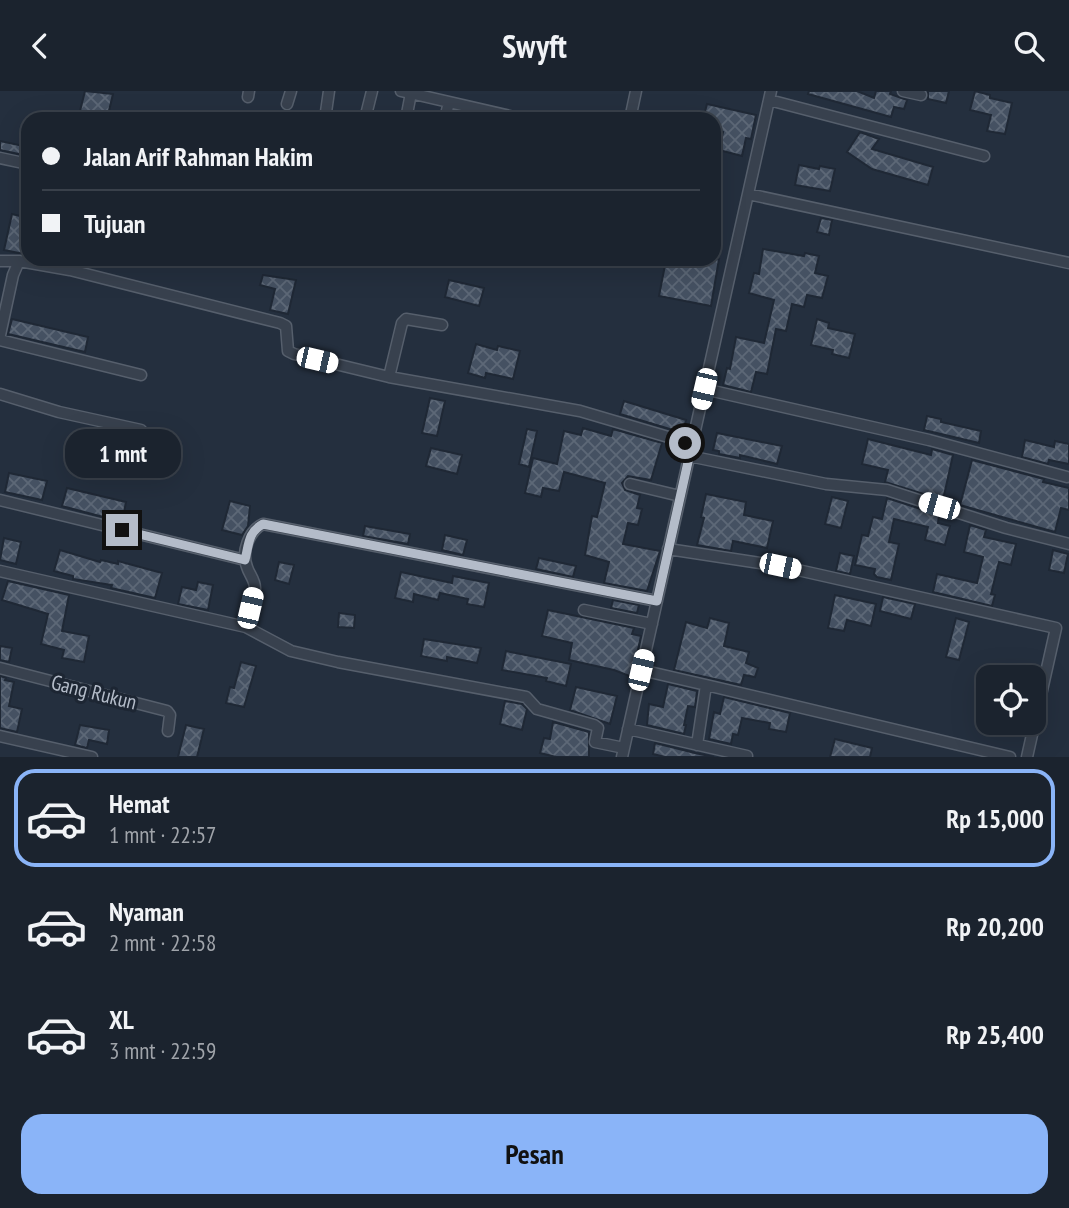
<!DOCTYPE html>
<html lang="id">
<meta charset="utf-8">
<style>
:root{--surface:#1b232e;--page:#282f3a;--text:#f1f3f6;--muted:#a0a4aa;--line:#39404a;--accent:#8ab4f8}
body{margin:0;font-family:"PT Sans Narrow",sans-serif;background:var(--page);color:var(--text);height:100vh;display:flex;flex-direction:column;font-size:26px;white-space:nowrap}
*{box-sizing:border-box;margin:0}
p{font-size:23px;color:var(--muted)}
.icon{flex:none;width:38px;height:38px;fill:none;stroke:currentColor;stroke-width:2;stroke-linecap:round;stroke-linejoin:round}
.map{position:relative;height:666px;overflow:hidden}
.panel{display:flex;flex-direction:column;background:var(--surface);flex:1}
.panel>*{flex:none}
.top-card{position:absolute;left:21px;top:21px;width:700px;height:154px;border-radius:21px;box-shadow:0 7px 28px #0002,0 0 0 2px var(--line);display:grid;align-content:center;height:154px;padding:0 21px;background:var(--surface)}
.fabs{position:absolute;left:976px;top:574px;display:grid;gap:14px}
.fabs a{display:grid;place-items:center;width:70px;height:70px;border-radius:14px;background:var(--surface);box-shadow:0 7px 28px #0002,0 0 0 2px var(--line);font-size:35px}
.end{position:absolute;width:32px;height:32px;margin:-16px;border:9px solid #b4bcc9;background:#111;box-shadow:0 0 0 4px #111}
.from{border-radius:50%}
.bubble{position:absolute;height:49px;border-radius:21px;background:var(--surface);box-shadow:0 7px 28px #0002,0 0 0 2px var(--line);font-size:23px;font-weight:800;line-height:49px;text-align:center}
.car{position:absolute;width:21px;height:42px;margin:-21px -10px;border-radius:9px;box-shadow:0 0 5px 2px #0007;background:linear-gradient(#fff 24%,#345 0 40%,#fff 0 76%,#345 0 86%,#fff 0)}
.top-card b{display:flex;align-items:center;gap:24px;height:66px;font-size:26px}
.top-card b+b{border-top:2px solid var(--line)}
.top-card i{width:18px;height:18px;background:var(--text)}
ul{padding:12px 0 0;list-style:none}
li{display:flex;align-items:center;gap:21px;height:98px;margin:0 14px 10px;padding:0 7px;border:4px solid transparent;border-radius:21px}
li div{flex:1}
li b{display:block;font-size:26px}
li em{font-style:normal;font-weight:800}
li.selected{border-color:var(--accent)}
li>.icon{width:63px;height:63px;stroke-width:1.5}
.action{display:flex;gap:14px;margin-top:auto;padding:14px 21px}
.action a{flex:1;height:80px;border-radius:21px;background:var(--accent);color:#111;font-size:28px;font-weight:800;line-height:80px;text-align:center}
header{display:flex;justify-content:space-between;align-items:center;height:91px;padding:0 21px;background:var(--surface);font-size:32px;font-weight:800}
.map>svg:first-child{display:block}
.building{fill:url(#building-cross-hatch);stroke:#1f2835;stroke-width:2}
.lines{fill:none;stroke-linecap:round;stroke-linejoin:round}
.minor-casing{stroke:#565f6c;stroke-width:13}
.minor{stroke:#38414e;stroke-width:10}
.route{stroke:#b4bcc9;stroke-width:9}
.labels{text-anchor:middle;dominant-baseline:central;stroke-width:6;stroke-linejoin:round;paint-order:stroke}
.street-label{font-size:21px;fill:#b4bcc9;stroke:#1d2633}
</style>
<header><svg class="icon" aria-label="back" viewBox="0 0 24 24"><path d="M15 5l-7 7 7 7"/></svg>Swyft<svg class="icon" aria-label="search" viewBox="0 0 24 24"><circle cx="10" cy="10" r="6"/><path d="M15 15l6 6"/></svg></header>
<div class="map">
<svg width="1069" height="666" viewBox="0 0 1069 666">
<defs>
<pattern id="building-cross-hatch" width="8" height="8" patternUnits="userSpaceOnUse" patternTransform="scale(1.75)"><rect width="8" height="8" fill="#455162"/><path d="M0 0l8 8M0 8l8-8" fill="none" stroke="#5d6877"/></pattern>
</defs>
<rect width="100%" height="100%" fill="#242f3e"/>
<path class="building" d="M85,0L113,3L107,28H78Z
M809,0H857L874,7L876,0H891L890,3L907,9L904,18L894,16L891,26L808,3Z
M928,0H949L946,12L928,8Z
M975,0L990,4V7L1012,12L1005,43L987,40L991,24L970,19Z
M707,13L756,24L751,48L746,47L742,65L719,59L723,41L714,39V28H703Z
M860,41L879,48L872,58L933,76L928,94L872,78L847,61Z
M0,50L28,56V65L0,59Z
M799,74L819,78L820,75L835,78L830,100L795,94Z
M12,123L28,127V145L24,163L4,159Z
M821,127L832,129L829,144L817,141Z
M763,158L804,165L805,162L819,165L815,182L828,185L822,207L807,204L804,216L792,213L786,240L776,238L767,283L756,281L751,301L723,294L727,277L730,278L736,246L764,252L774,209L749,202L754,182L759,183Z
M677,168H719L711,215L659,205L666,169L676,171Z
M263,184L296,189L288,223L270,219L275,198L260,194Z
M449,189L484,197L479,215L445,206Z
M12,228L88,246L85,261L8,243Z
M817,228L829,232L828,237L855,243L849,267L832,263L833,259L811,254Z
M476,253L497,259L498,255L520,260L513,288L486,282L485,287L468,282Z
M430,307L445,310L437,345L422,342Z
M624,310L686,329L683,342L620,323Z
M927,325L941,328V331L981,340L979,352L924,339Z
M583,337L611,345L613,338L662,352L651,389L628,385L622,392L625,399L640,404L637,417L642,418L638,434L628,432L623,453L660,460L647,500L604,492L609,471L585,464L592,425L597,426L605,392L564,381L559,400L543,397L541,406L525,402L533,367L557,373L564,340L581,344Z
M527,338L537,340L529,376L519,373Z
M110,340L140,347L136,366L105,359Z
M717,342L782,355L777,373L740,364V367L719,363V360L713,359Z
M868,348L931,364L932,358L953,364L943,409L885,391L888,379L862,373Z
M1025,349L1054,356L1055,350L1069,353V373L1049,369L1048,373L1022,366Z
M431,357L462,364L457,383L426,375Z
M972,369L1044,388L1043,391L1069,397V419L1061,417L1055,441L960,414Z
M9,382L47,390L42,409L5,401Z
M67,397L126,411L122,431L62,415Z
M706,403L746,411L744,424L773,430L767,457L733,450L731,460L697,454L704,427L701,426Z
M832,406L848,410L841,437L825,433Z
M887,407L939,424L938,432L950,435L945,454L925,449L928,436L894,428L889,451L899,453L891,489L877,486L874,483L875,478L855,474L862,444L868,445L873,426L882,428Z
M230,410L250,415L248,435L242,444L222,439Z
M970,434L986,439L984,446L1016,453L1011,474L999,471L991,503L995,504L992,515L933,501L937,483L977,492L983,466L964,461Z
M365,435L410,443L408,453L363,445Z
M445,444L467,449L463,464L442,459Z
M4,447L21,451L16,473L0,469Z
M60,459L100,471L101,469L118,473V470L162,482L155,507L111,497L112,494L73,488V485L54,480Z
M1053,459L1068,463L1064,482L1049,479Z
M840,462L854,465L850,483L836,480Z
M539,467L576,475L573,486L536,478Z
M279,471L294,474L289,493L275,489Z
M401,481L452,492L453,485L489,492L484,516L467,513L468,508L440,502L438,509L414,503L413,511L395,507Z
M8,490L69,504L62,540L89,545L84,571L62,567L64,559L41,553L48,523L2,509Z
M198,491L213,494L208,519L178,513L182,496L196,499Z
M835,504L876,513L871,535L847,529L844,540L828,537Z
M883,506L915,513L911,528L880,520Z
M613,509L639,514L637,522L611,517Z
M548,519L634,537L632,543L641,545L632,586L614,579L569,569L572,552L542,545Z
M339,522L355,524L354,537L338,536Z
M710,527L729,532L724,555L749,561L746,572L758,577L755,586L744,584L741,594L674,579L686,531L707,537Z
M956,527L969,531L959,569L946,566Z
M424,548L481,557L477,572L447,566V570L421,565Z
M0,555L12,557L9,571L0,569Z
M506,560L571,573L566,595L546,590L547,587L502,579Z
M241,571L256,575L244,616L226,612L230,596L234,597Z
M0,585L6,587L5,589L14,591L9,615L22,618L17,641L0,637Z
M668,593L697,600L695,616L688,615L684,634H686L684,643L647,634L649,613L663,616Z
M576,596L617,605L610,633L570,619Z
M724,606L790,622L786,641L769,638L770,632L742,627L738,644L733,643L731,653L709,648L714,621L720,623Z
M505,610L522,613L527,618L522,639L500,633Z
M553,631L589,641V666H556L540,662L544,647L550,648Z
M80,634L109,639L107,653L89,649L87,657L75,654Z
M186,634L204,638L197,666H178Z
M835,648L872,657L870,666H830Z
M655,652L695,662L714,666H665L653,663Z"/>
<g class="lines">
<g class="minor-casing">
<path id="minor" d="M401,0L523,28
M903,0L921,4
M248,6L249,0
M769,9L984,65
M287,13L291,0
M326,21L329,0
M365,28L372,0
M406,28L411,2
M445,28L449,11
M630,28L636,0
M0,67L28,73
M748,103L1069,172
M0,170H19
M0,244L13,184L19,170L70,179L280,232L286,235L288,260L294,263L389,286L580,320L692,353
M0,249L141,284
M389,286L402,232L406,228L442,234
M704,298L929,349L1067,386
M0,303L59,321L141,339
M689,365L826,393L887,399L1006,437L1069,453
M630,393L680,405
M0,409L245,469
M668,458L780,475L1056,537L1027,666
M0,480L246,536L291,560L338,571L526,606L537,618L594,634L598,637L595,651L624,657
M584,519L652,533
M246,536C249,523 254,510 255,497C255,489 249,483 247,476C241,461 249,440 263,433L657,510
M0,577L167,620L170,624L168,640
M641,579L706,594L697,654
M706,594L1010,666
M628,638L747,665
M0,645L92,666
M622,666L771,0"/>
</g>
<use href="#minor" class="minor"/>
</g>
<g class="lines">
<path class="route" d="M122,439L245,469C249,453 248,441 263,433L657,510L692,353L685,352"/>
</g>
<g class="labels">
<g class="street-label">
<text transform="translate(94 601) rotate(14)">Gang Rukun</text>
</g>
</g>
</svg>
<div class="fabs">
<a><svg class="icon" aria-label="locate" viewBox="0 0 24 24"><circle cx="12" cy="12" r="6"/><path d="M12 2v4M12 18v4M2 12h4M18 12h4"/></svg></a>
</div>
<i class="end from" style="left:685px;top:352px"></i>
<i class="end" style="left:122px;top:439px"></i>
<div class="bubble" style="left:65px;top:338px;width:116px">1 mnt</div>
<i class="car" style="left:317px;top:269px;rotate:103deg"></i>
<i class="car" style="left:704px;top:298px;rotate:193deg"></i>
<i class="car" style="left:939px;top:415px;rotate:286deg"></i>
<i class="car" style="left:780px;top:475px;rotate:102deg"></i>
<i class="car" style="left:250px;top:517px;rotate:13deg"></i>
<i class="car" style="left:641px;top:579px;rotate:13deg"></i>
<div class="top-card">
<b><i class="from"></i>Jalan Arif Rahman Hakim</b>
<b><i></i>Tujuan</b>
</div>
</div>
<section class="panel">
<ul>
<li class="selected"><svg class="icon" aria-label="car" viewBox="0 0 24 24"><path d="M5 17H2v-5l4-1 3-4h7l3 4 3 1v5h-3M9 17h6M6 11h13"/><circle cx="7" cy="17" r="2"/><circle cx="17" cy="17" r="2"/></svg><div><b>Hemat</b><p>1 mnt · 22:57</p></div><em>Rp 15,000</em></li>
<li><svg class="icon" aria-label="car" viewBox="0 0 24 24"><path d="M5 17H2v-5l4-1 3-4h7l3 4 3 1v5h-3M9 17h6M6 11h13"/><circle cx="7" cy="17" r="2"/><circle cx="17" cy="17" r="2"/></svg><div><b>Nyaman</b><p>2 mnt · 22:58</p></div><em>Rp 20,200</em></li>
<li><svg class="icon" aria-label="car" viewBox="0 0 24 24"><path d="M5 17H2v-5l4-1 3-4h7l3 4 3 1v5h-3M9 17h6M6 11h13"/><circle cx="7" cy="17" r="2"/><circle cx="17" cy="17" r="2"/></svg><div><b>XL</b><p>3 mnt · 22:59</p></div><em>Rp 25,400</em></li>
</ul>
<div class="action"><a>Pesan</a></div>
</section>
